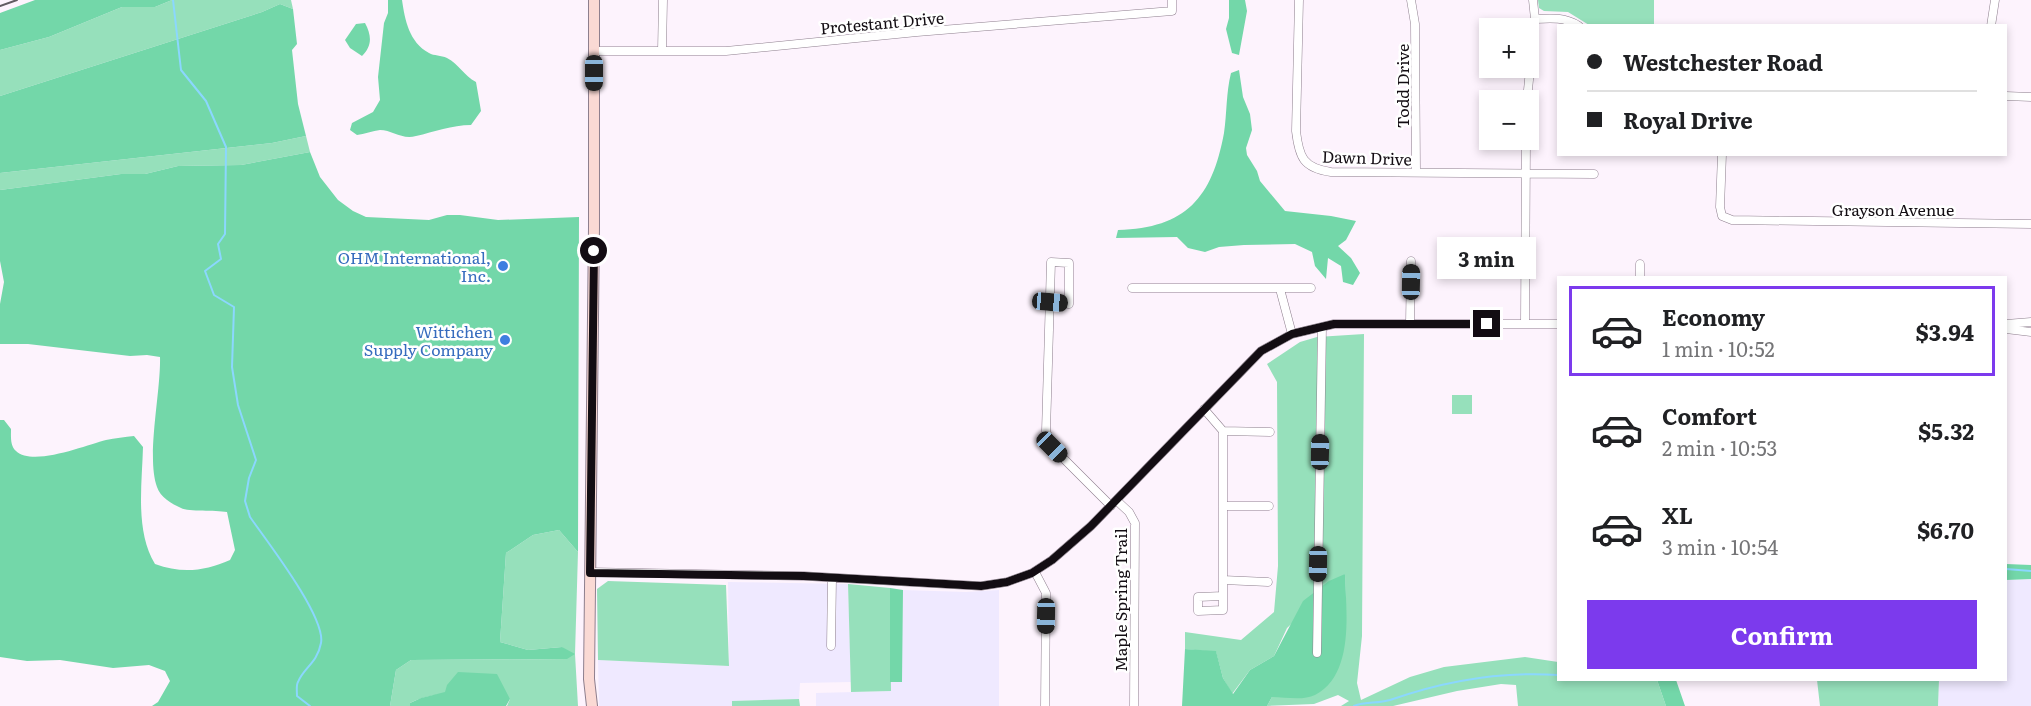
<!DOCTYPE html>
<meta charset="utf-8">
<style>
:root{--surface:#fff;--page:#f6f6f6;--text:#202124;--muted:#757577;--line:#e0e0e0;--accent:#7c3aed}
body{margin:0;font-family:Literata,serif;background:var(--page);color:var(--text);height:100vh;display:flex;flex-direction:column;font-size:22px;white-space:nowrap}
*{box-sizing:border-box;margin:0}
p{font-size:20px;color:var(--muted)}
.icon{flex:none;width:33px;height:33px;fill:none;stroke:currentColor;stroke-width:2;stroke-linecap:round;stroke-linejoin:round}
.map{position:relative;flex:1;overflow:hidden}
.sheet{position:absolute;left:1557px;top:276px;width:450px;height:405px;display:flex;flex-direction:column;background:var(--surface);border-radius:0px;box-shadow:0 3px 9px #0003}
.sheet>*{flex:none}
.guide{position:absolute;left:1557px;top:24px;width:450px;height:132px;border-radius:0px;box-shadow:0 3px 9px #0003;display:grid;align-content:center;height:132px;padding:0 30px;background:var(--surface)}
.buttons{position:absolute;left:1479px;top:18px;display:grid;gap:12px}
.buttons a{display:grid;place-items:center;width:60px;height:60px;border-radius:0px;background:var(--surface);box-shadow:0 3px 9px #0003;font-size:30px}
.end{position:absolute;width:27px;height:27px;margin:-14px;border:8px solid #130d13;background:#fff;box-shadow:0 0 0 3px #fff}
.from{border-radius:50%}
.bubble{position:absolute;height:42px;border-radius:0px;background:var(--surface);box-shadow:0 3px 9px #0003;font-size:20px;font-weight:700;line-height:42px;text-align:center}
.car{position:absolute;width:18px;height:36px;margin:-18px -9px;border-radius:8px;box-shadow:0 0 4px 2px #0007;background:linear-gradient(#222 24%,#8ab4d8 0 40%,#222 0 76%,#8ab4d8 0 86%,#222 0)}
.guide b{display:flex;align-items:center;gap:21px;height:57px;font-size:22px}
.guide b+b{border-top:2px solid var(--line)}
.guide i{width:15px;height:15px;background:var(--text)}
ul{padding:10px 0 0;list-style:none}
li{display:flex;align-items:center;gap:18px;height:90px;margin:0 12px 9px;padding:0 18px;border:3px solid transparent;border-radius:0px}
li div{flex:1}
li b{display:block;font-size:22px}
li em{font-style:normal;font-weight:700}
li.selected{border-color:var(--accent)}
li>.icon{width:54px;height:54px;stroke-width:1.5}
.action{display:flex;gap:12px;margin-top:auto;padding:12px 30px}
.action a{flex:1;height:69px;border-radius:0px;background:var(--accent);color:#fff;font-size:24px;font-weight:700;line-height:69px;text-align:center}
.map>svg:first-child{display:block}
.commercial{fill:#efe9ff}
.green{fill:#96e0bb}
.forest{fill:#73d7a9}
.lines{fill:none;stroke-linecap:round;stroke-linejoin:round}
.stream{stroke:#8bd7fe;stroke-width:2}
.street-casing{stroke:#8e7f8e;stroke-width:9}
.secondary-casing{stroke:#8e7f8e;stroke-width:12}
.street{stroke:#fff;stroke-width:8}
.secondary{stroke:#fad9d4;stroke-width:10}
.rail{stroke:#625b62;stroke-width:2}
.route{stroke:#130d13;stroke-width:8}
.shop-dot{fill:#3f7fe0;stroke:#fff;stroke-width:2}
.labels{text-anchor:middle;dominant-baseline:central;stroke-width:5;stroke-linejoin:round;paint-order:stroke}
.street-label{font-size:16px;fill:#130d13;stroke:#fff}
.shop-label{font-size:16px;fill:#366cbe;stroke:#fff;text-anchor:end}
</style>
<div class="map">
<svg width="2031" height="706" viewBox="0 0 2031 706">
<rect width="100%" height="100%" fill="#fdf3fd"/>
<path class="commercial" d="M2031,579V706H1938L1939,680H2006V580Z
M728,582L848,584L851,682L800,683L799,699L732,701V706H599L598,660L729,666Z
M903,590L966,592L999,590V706H816V693L891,691L890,682L901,681Z"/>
<path class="green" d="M172,0H291L293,9L280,4L262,12L0,96V50L49,37L122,7H155Z
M1538,0H1654V25H1589L1568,12L1544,11L1539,8Z
M306,136L310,152L241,165L178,166L145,174H121L0,190V173L272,143Z
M1364,334L1362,636L1357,683L1361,700L1410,677L1444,667L1525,657L1558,662V680H1657L1666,706H1518L1516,685L1501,684L1457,691L1393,706H1341L1349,701L1338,695L1314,704L1267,706L1272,697H1299L1346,618L1345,574L1287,628L1274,656L1250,670L1232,694L1223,678L1216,652L1185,649V632L1241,640L1274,612L1278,566L1277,382L1267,364L1300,342L1317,337Z
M1452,395H1472V414H1452Z
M559,530L578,552L575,654L578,706H507L510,699C476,696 442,687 410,703V706H390L396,670L411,660L567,659L562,647L528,650L500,642L506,553L533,535Z
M608,581L726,585L729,666L598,660L597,589Z
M848,584L890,588L891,691L851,692Z
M1817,680H1939L1938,706H1820Z
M799,699L800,706H732V701Z"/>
<path class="forest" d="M35,0H172L155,7H122L49,37L0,50V13Z
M388,0H402C405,20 409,42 429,53C434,56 441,55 447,58C459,64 464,76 476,82L481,111L471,125C452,125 434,132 416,136C402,140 392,130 380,130C373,131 364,134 357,135L350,130L352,123L373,112L380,100L378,77L384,23L388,13Z
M1229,0H1245L1247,11L1239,55L1232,53L1226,29L1229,18Z
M280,4L293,9L297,44L292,50L298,104L306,136L272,143L0,173V96L262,12Z
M365,23C372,36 372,46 362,56L350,48L345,40L356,24Z
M1239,70L1243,97L1250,114L1252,130L1246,148L1247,155L1257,171L1260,181L1285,211L1331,216L1356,221L1346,240L1338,246L1351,258L1360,273L1353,285L1343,282L1341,266L1328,258L1326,279L1315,266L1312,252L1295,244L1244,245L1219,247L1205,252L1188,248L1177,237L1116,238L1118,230C1186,228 1212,198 1224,133C1227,113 1226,93 1231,73Z
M310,152L320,177L338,200L353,211L366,217L429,220L447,215H460L498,220L579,217L578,552L559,530L533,535L506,553L500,642L528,650L562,647L575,654L567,659L411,660L396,670L390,706H152L158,702L170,681L165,671L149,665L113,668L60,660L27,661L0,657V420H4L11,429C11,437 10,446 16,451C33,467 86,445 106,440C115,438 125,437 134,436L143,447C142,485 135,531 155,564C182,574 205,571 230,560L235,550L227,512C215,510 189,512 181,508C172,504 160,497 157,487C146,457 161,392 160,357L147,355L130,356L28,344H0V304L4,282L0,261V190L121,174H145L178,166L241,165Z
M2006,564L2031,565V579L2006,580Z
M1345,574C1346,611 1355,674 1315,695C1303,701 1285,697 1272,697L1267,706H1182L1185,649L1216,651L1223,678L1233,694L1250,670L1274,656L1303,601L1329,581Z
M890,588L903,590L902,682H890Z
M458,672L497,674L510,699L506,706H410V703L421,698L445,692L447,685Z
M1657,680H1676L1685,706H1666Z"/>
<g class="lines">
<path class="stream" d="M173,0L181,70L206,101L226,147L225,234L218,244L221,259L205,271L214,295L234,307L232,367L238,405L256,460L249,478L245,501L250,517C266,540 326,617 321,643C317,664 304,667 298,682C296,685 297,692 297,696L310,706
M2006,569L2031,571
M1354,706C1366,701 1377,704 1390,700C1444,681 1500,671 1558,675"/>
<g class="street-casing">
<path id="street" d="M1299,0L1296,131C1299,157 1303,168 1331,172L1594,174
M1411,0L1415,24L1416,172
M1535,19C1551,18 1565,17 1579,26
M1991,26L1995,0
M594,51H726L917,32L1172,11V0
M662,51L663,0
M2006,96L2031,97
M1527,100L1535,19L1533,0
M1722,154L1720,207L1722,216L1732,220L2031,224
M1640,264V278
M1132,288H1311
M1280,289L1292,334
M1050,302L1069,304V263L1051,262L1046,431L1052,447L1111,506
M1525,323L1526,140
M1410,324L1411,261
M2006,324L2031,322
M2006,329L2031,332
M1204,409L1223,431L1270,432
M1223,431V596
M1116,500L1129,512L1135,523L1134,706
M1223,506H1269
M590,572L804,576L981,586L1007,582L1032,573L1052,560L1091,526L1261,351L1292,334L1334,324H1558
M1035,572L1046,593L1045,706
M1223,580L1268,582
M1223,596V610L1198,611V597Z
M831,646L832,578
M1317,653L1322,327"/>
</g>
<g class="secondary-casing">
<path id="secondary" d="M592,706L589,679L594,227V0"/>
</g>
<use href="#street" class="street"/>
<use href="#secondary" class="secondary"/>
<path class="rail" d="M0,6L17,0"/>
</g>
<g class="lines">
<path class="route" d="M594,251L590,573L804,576L981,586L1007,582L1032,573L1052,560L1091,526L1261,351L1292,334L1334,324H1487"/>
</g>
<g class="shop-dot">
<circle cx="503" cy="266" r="6"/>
<circle cx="505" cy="340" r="6"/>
</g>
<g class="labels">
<g class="street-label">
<text transform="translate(882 22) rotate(-5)">Protestant Drive</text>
<text transform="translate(1402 86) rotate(-90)">Todd Drive</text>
<text transform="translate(1367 157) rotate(2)">Dawn Drive</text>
<text x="1893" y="209">Grayson Avenue</text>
<text transform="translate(1120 600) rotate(-90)">Maple Spring Trail</text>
</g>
<g class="shop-label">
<text x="491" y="257">OHM International,<tspan x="491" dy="18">Inc.</tspan></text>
<text x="493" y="331">Wittichen<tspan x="493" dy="18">Supply Company</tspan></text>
</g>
</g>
</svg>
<div class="buttons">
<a>+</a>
<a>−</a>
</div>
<i class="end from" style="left:594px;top:251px"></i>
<i class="end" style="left:1487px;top:324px"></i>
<div class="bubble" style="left:1437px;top:237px;width:99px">3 min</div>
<i class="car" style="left:594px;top:73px;rotate:180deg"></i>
<i class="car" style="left:1411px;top:282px;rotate:1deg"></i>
<i class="car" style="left:1050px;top:302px;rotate:95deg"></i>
<i class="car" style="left:1052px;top:447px;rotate:135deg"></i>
<i class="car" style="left:1320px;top:452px;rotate:1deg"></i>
<i class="car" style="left:1318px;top:564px;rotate:181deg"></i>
<i class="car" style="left:1046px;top:616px;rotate:181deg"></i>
<div class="guide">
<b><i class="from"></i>Westchester Road</b>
<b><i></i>Royal Drive</b>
</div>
<section class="sheet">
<ul>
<li class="selected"><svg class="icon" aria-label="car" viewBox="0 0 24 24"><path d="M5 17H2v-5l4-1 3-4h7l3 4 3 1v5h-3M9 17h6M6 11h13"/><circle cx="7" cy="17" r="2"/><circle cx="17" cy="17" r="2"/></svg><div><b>Economy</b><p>1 min · 10:52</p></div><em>$3.94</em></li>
<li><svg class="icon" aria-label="car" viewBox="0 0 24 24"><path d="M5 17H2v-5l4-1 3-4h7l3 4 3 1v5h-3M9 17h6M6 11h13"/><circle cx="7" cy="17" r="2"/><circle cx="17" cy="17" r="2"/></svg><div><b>Comfort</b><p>2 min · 10:53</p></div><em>$5.32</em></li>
<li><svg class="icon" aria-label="car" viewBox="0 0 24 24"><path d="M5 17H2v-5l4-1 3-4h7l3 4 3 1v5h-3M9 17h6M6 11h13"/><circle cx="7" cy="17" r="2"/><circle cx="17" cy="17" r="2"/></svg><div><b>XL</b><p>3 min · 10:54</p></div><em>$6.70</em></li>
</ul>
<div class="action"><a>Confirm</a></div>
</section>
</div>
